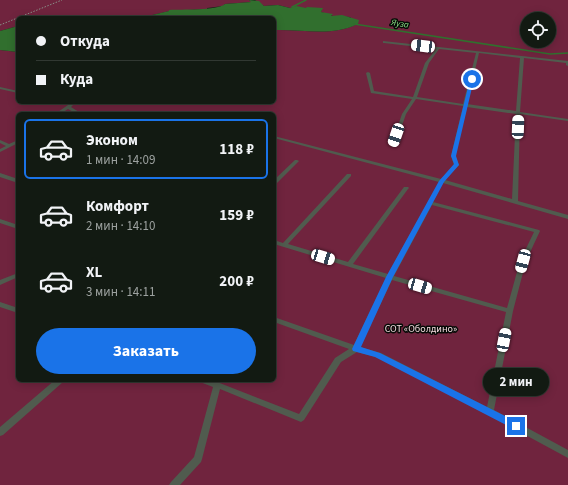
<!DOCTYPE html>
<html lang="ru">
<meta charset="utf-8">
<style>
:root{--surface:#121a12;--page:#1f2720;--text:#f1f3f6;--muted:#9ca19f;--line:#313832;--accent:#1a73e8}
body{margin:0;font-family:"Source Sans 3",sans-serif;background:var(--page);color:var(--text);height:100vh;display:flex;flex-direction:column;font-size:15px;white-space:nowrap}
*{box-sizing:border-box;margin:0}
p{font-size:13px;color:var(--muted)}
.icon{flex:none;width:22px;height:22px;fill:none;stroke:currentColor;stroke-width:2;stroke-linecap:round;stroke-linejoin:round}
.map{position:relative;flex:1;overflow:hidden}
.details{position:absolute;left:16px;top:112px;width:260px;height:270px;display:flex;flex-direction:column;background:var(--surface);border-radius:6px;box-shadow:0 2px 10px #0003,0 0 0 1px var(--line)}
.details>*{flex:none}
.top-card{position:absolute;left:16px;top:16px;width:260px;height:88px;border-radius:6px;box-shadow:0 2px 10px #0003,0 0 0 1px var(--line);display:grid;align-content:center;height:88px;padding:0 20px;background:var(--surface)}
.fabs{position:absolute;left:520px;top:12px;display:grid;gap:8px}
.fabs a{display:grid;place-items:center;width:36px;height:36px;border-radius:50%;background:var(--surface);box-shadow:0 2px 10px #0003,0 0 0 1px var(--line);font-size:20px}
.end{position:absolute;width:18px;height:18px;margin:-9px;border:5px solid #1a73e8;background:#fff;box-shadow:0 0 0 2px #fff}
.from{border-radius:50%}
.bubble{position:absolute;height:28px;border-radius:14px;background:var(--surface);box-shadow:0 2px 10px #0003,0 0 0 1px var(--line);font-size:13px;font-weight:700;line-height:28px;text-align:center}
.car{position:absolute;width:12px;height:24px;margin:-12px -6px;border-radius:5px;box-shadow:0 0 3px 1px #0007;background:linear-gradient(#fff 24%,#345 0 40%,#fff 0 76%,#345 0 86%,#fff 0)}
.top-card b{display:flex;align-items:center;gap:14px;height:38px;font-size:15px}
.top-card b+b{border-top:1px solid var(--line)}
.top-card i{width:10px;height:10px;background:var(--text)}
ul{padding:7px 0 0;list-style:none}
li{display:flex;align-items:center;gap:12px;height:60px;margin:0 8px 6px;padding:0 12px;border:2px solid transparent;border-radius:6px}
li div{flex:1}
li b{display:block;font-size:15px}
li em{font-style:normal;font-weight:700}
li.current{border-color:var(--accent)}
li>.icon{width:36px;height:36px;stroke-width:1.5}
.action{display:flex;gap:8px;margin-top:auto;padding:8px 20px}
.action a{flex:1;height:46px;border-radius:24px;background:var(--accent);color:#fff;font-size:16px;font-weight:700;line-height:46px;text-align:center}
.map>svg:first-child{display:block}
.green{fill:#70243e;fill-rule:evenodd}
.water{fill:#316f2e}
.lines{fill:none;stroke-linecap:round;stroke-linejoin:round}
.stream{stroke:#316f2e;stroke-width:1.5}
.path{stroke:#8a9189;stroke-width:1;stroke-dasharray:1.5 1.5;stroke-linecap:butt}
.lane{fill:#505b4e;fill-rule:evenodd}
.route{fill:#1a73e8}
.labels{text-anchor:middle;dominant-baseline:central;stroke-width:3;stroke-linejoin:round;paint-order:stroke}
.far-water-label{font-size:9px;font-style:italic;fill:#8de187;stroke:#060a06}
.park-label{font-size:10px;fill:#f6dce1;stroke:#060a06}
</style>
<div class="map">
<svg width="568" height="485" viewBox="0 0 568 485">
<rect width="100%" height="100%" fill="#182218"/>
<path class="green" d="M0,0H249L252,2L225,4L223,6L207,8V9L170,11L148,16L152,18H18V26L0,31Z
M255,0H568V485H0V50L18,52V102H274V46L277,42H274V30C303,29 331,37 357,24L350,17L333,16L321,12L322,8H290L278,5L264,6ZM527,19H549V41H527ZM18,114H274V380H18Z"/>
<path class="water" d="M249,0L259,1L264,6L278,5L290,8L296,6L306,8L307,7L323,8L321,12L333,14L331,16L342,15L359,20L358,24C331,37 303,29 274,30V18H152L148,16L169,11V10C181,9 217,11 225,4L251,2Z
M18,26V52L0,50V31Z"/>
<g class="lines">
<path class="stream" d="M292,7L306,0
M354,24L550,54L568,53"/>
<path class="path" d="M0,25L62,0"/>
<path class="lane" d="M383,41L568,61V66L566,65V63L524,58L520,112L568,119V121L520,114L518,201L568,215V219L443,183L433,202L539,230L540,231L526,261L513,311L494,410L568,450V458L487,414L376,357L357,352L341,362L304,420L301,422L220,389L202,459L201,462L180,485H169L171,482L194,457L213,387L200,382L199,380H212L299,414L335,358L349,349L274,322V317L354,345L386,278L274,244V240L283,243L347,174H351V176L288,244L348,262L404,187H408L409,188L408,189L353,264L388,274L439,182L274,138V136L441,179L454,165L451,156L463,106L416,99L406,114L395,146L393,147L391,146L402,114L412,99L371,93L366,73L368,72L370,73L374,91L413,97L425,63L436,49L384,43H383ZM439,49L476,53L463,104L417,97L429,63ZM479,53L520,58L516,111L467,104ZM467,107L516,114L512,199L445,180L459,165L455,156ZM432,205L534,232L520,261L507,308L394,276ZM392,280L506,312L487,407L381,353L360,347Z
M0,87L18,91V93L0,89Z
M58,102H65L72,104L73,105L71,107L82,114H77L68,109L60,114H55L68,105Z
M0,140L9,144L18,140V143L0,152V149L6,146L0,143Z
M295,160H297L299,161L276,184L274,185V180Z
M0,173L18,179V183L0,177Z
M0,219L18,225V229L0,223Z
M18,273V277L0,285V280Z
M0,302L18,308V313L0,307Z
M55,380H64L63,382L3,435L0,436V427Z"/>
</g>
<path class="route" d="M472,78L474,79L456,156L459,165L444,182L393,277L361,347L380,353L519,423L521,426L519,429L516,430L375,357L353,351L352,349L386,277L439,181L454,164L451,156L470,79Z"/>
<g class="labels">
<g class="far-water-label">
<text transform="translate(400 24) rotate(9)">Яуза</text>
</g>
<g class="park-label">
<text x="421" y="329">СОТ «Оболдино»</text>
</g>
</g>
</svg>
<div class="fabs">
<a><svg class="icon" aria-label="locate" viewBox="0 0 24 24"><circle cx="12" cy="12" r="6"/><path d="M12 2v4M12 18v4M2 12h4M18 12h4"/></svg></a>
</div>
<i class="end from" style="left:472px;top:79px"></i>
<i class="end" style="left:516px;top:426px"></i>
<div class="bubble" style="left:483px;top:368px;width:66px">2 мин</div>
<i class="car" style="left:423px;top:46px;rotate:277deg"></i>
<i class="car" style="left:518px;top:127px;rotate:2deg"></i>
<i class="car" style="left:396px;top:135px;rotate:199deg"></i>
<i class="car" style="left:323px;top:257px;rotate:107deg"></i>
<i class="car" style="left:523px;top:261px;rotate:195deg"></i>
<i class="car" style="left:420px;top:286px;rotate:106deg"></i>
<i class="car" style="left:504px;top:340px;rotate:11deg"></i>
<div class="top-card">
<b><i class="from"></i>Откуда</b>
<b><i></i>Куда</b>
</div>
<section class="details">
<ul>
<li class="current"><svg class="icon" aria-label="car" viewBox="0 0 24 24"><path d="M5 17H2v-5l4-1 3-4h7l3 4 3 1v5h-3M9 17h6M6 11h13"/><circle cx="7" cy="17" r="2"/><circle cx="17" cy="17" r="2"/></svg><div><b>Эконом</b><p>1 мин · 14:09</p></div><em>118 ₽</em></li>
<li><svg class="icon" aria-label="car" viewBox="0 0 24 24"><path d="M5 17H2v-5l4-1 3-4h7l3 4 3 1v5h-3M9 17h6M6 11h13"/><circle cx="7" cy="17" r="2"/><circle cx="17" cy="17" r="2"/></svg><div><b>Комфорт</b><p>2 мин · 14:10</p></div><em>159 ₽</em></li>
<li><svg class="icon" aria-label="car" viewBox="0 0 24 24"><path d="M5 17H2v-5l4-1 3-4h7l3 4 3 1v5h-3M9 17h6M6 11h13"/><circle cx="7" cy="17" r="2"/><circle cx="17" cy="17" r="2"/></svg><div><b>XL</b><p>3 мин · 14:11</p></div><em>200 ₽</em></li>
</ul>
<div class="action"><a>Заказать</a></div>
</section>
</div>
